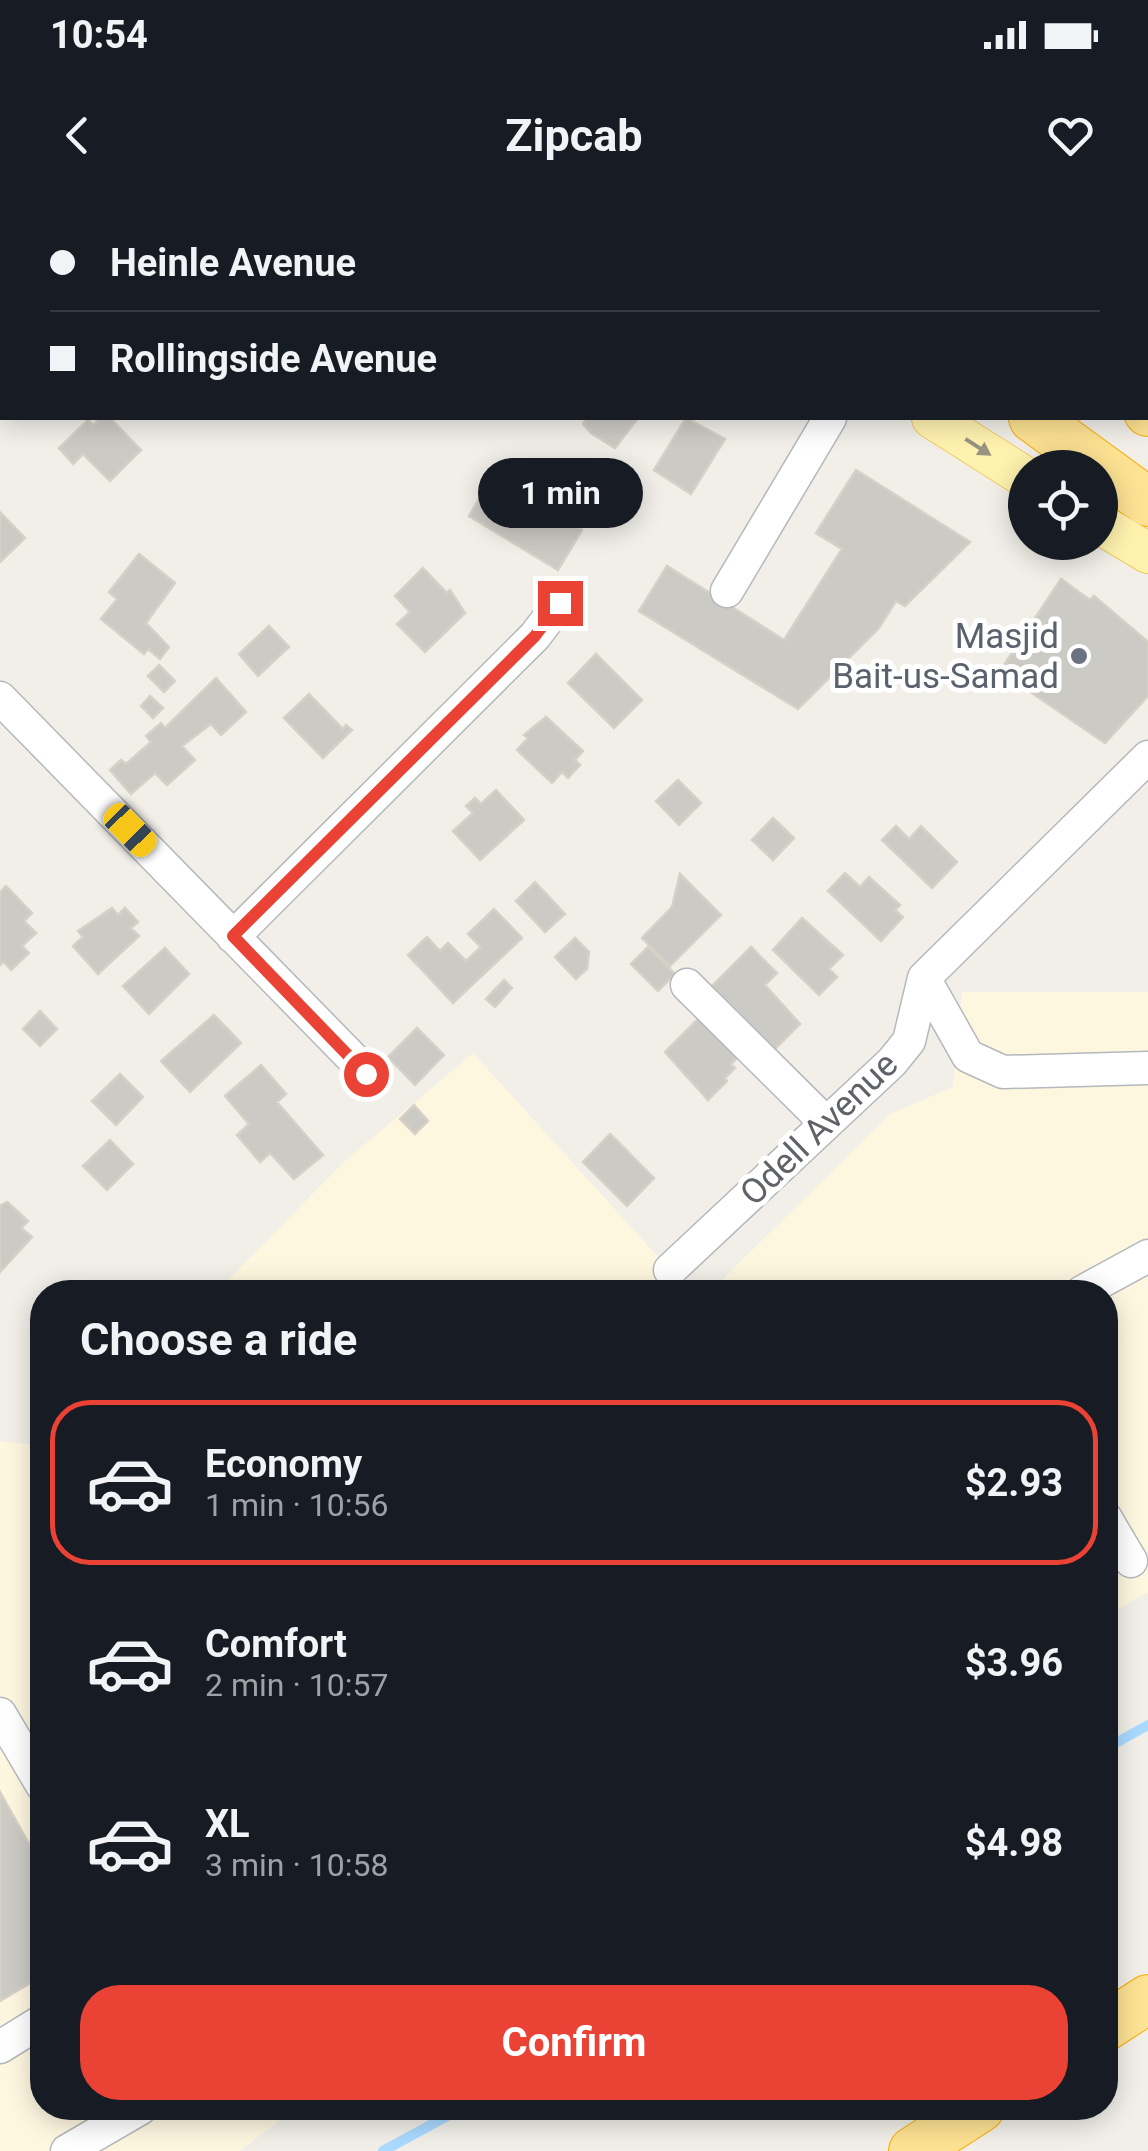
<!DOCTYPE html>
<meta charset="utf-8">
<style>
:root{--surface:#171b24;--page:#242831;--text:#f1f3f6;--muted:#9ea1a6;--line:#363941;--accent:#ea4335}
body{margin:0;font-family:Roboto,sans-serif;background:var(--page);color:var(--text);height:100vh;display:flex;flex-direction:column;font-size:38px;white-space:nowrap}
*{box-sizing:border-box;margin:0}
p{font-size:32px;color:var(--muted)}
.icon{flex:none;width:55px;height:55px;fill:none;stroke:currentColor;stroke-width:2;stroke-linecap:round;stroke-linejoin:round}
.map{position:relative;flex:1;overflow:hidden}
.side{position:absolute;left:30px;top:1080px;width:1088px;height:840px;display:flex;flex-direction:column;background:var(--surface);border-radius:40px;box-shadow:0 5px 25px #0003}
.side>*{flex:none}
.hud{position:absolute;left:0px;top:0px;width:1150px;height:220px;box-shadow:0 5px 25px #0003;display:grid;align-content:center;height:220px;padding:0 50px;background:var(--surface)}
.controls{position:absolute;left:1008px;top:250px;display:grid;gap:20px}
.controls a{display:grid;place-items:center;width:110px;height:110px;border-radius:50%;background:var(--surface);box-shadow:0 5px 25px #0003;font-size:50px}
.end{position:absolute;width:45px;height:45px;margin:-22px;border:12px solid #ea4335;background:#fff;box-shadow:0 0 0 5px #fff}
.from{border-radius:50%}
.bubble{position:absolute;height:70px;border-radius:35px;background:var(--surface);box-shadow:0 5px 25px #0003;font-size:32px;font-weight:700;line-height:70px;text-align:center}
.car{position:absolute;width:30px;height:60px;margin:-30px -15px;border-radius:12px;box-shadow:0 0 8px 2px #0007;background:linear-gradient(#f5c518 24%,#345 0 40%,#f5c518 0 76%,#345 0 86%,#f5c518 0)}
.hud b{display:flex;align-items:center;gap:35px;height:95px;font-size:38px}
.hud b+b{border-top:2px solid var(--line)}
.hud i{width:25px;height:25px;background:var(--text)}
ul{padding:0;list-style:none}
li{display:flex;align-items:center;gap:30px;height:165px;margin:0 20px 15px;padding:0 30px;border:5px solid transparent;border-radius:40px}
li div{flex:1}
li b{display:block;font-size:38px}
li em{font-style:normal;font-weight:700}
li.on{border-color:var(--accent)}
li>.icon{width:90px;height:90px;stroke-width:1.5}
h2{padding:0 50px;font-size:45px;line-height:120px}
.primary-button{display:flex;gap:20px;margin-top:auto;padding:20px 50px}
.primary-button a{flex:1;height:115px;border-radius:40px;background:var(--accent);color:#fff;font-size:40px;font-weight:700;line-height:115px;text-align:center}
.status{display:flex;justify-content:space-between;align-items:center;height:70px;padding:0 50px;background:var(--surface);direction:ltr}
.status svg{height:28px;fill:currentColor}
header{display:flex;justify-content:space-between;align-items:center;height:130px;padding:0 50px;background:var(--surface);font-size:45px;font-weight:700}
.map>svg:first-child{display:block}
.commercial{fill:#fef7e0}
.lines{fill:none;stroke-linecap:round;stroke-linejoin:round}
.stream{stroke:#aadaff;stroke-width:10}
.building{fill:#cccac5;stroke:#d6d1c6;stroke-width:2.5}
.minor-casing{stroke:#b5b8bc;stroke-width:35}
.major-casing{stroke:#f2c960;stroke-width:42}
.highway-casing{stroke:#f9ab00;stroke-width:50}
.minor{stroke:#fff;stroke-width:32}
.major{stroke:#fff2af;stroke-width:40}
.highway{stroke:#fde293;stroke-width:48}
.oneway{fill:#979581}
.route{stroke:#ea4335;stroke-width:12}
.worship-dot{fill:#6b7280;stroke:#fff;stroke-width:4}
.labels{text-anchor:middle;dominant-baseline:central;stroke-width:10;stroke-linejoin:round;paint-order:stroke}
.worship-label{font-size:35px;fill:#5b616d;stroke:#fff;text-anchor:end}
.street-label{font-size:35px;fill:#5f6368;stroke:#fff}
</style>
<div class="status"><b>10:54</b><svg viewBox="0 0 49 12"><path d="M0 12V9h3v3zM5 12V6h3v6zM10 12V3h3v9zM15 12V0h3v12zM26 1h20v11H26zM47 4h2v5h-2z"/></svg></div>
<header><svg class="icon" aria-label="back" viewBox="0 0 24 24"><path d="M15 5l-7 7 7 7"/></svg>Zipcab<svg class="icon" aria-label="heart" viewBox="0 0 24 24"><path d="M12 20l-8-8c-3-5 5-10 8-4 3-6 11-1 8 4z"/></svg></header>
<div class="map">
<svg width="1148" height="1951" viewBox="0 0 1148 1951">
<rect width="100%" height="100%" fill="#f1efe8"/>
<path class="commercial" d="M962,792H1148V1392L1105,1417V1092H710L890,914L953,887Z
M473,853L690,1092H216L344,962Z
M0,1241L42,1246V1908H296L239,1951H0Z"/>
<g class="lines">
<path class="stream" d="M1105,1549L1148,1525
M383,1951L462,1908"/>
</g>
<path class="building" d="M101,218H110L141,250L110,281L83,254L73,264L59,248L88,220L93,225Z
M587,218H638L615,248L591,233L583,224Z
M686,218L725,239L691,294L654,270Z
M856,270L970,342L905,406L896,401L879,428L798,509L639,411L667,366L784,440L842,349L816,333Z
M492,277L582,330L558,370L469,316Z
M0,312L25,338L0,362Z
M139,354L175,383L146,423L169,447L160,459L148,449L144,454L101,419L117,399L109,392Z
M423,368L447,393L450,390L465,413L425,452L397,424L410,412L395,396Z
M1061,379L1090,400L1094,396L1148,442V496L1105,543L1000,471Z
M269,426L289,447L258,476L239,454Z
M596,454L642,500L614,528L568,483Z
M159,465L175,481L164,492L148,476Z
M216,478L246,512L221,535L211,524L182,546L195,560L167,585L155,573L131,594L110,570L121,560L126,564L151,542L146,536L161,523L165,528Z
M309,494L343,529L346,525L352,530L323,558L284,518Z
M150,496L163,508L153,518L141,506Z
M546,517L583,551L575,560L580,565L568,578L562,572L552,583L517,550L528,538L524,535Z
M678,580L701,603L679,625L656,601Z
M496,590L524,620L480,660L453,631L473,613L466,606L475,598L481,604Z
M773,618L794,638L773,660L752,640Z
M896,626L909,639L921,626L957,662L932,688L882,640Z
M845,673L860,687L869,677L900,705L895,710L903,717L881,741L828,691Z
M680,674L721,715L670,766L642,738L672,707Z
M535,682L565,714L545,732L516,701Z
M6,686L32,713L24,721L36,733L22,746L29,753L11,770L4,762L0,765V692Z
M112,708L118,715L125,708L138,722L131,728L139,736L98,774L73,746L83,737L78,731Z
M494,709L522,738L453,803L408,755L427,737L440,751L448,743L466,761L481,747L468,734Z
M802,718L843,755L829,769L837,777L819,795L773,750Z
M575,738L589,752L587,769L576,779L555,757Z
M648,747L675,774L658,791L631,764Z
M751,747L777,773L765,785L800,824L775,849L712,786Z
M165,748L189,774L149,814L123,786Z
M504,780L512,788L495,807L486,799Z
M40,811L57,829L40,846L23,829Z
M214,815L241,843L190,892L161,861Z
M701,816L740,855L731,864L735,868L725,878L727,881L708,900L665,852Z
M417,828L444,855L415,885L388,857Z
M261,865L286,894L277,902L323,955L294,979L270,953L260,962L237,935L249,924L225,896Z
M120,874L143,897L116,925L92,901Z
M414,905L428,921L415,934L400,919Z
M610,934L654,978L627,1006L583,962Z
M110,940L133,964L107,990L83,966Z
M7,1002L28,1021L21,1028L32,1037L0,1072V1006Z
M0,1592L42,1667V1776L0,1801Z"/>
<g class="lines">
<g class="minor-casing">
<path id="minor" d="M182,0L186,2
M1013,0L1016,2
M910,2L912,0
M1148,138V137
M0,184L2,182
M727,391L830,218
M0,498L367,873
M233,737L535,436L560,403
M924,778L968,856L1003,872L1148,868
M687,785L826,923
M670,1070L892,862L909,841L924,778L1148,557
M1082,1092L1148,1056
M1105,1317L1131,1361
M0,1514L42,1585
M0,1847L42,1821
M67,1951L141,1908"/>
</g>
<g class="major-casing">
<path id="major" d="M509,0L514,2
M932,218L1025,277
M1100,324L1148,353"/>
</g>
<g class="highway-casing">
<path id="highway" d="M750,0L753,2
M869,0L872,2
M1148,211V212
M1033,218L1148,302
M1105,1827L1148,1799
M913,1951L980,1908"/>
</g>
<use href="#minor" class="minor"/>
<use href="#major" class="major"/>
<use href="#highway" class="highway"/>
</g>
<defs><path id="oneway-solid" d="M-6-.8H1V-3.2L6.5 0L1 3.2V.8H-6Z" transform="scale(2.5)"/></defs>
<use class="oneway" href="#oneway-solid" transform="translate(978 247) rotate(33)"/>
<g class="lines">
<path class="route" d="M366,874L233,736L535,436L560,403"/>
</g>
<circle class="worship-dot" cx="1079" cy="456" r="10"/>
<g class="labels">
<g class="worship-label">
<text x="1059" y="436">Masjid<tspan x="1059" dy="40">Bait-us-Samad</tspan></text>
</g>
<g class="street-label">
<text transform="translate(819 929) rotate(-44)">Odell Avenue</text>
</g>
</g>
</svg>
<div class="controls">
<a><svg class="icon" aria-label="locate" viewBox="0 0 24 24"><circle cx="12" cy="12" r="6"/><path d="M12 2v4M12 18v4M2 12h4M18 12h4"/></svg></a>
</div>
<i class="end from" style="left:366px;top:874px"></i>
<i class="end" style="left:560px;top:403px"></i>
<div class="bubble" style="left:478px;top:258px;width:165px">1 min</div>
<i class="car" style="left:130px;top:630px;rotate:136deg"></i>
<div class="hud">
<b><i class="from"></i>Heinle Avenue</b>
<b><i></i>Rollingside Avenue</b>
</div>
<section class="side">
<h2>Choose a ride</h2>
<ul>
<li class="on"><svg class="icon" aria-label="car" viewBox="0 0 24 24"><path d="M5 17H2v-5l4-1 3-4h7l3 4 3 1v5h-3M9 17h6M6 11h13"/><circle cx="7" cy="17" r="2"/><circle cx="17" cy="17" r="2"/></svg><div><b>Economy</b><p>1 min · 10:56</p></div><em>$2.93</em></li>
<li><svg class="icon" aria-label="car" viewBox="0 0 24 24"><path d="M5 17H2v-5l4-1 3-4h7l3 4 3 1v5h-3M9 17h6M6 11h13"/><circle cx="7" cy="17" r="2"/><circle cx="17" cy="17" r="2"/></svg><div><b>Comfort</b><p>2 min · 10:57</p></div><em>$3.96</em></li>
<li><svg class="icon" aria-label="car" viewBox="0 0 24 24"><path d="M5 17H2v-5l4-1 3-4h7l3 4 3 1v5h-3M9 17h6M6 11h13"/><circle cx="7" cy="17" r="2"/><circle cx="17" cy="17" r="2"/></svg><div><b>XL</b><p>3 min · 10:58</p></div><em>$4.98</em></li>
</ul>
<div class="primary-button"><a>Confirm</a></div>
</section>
</div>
